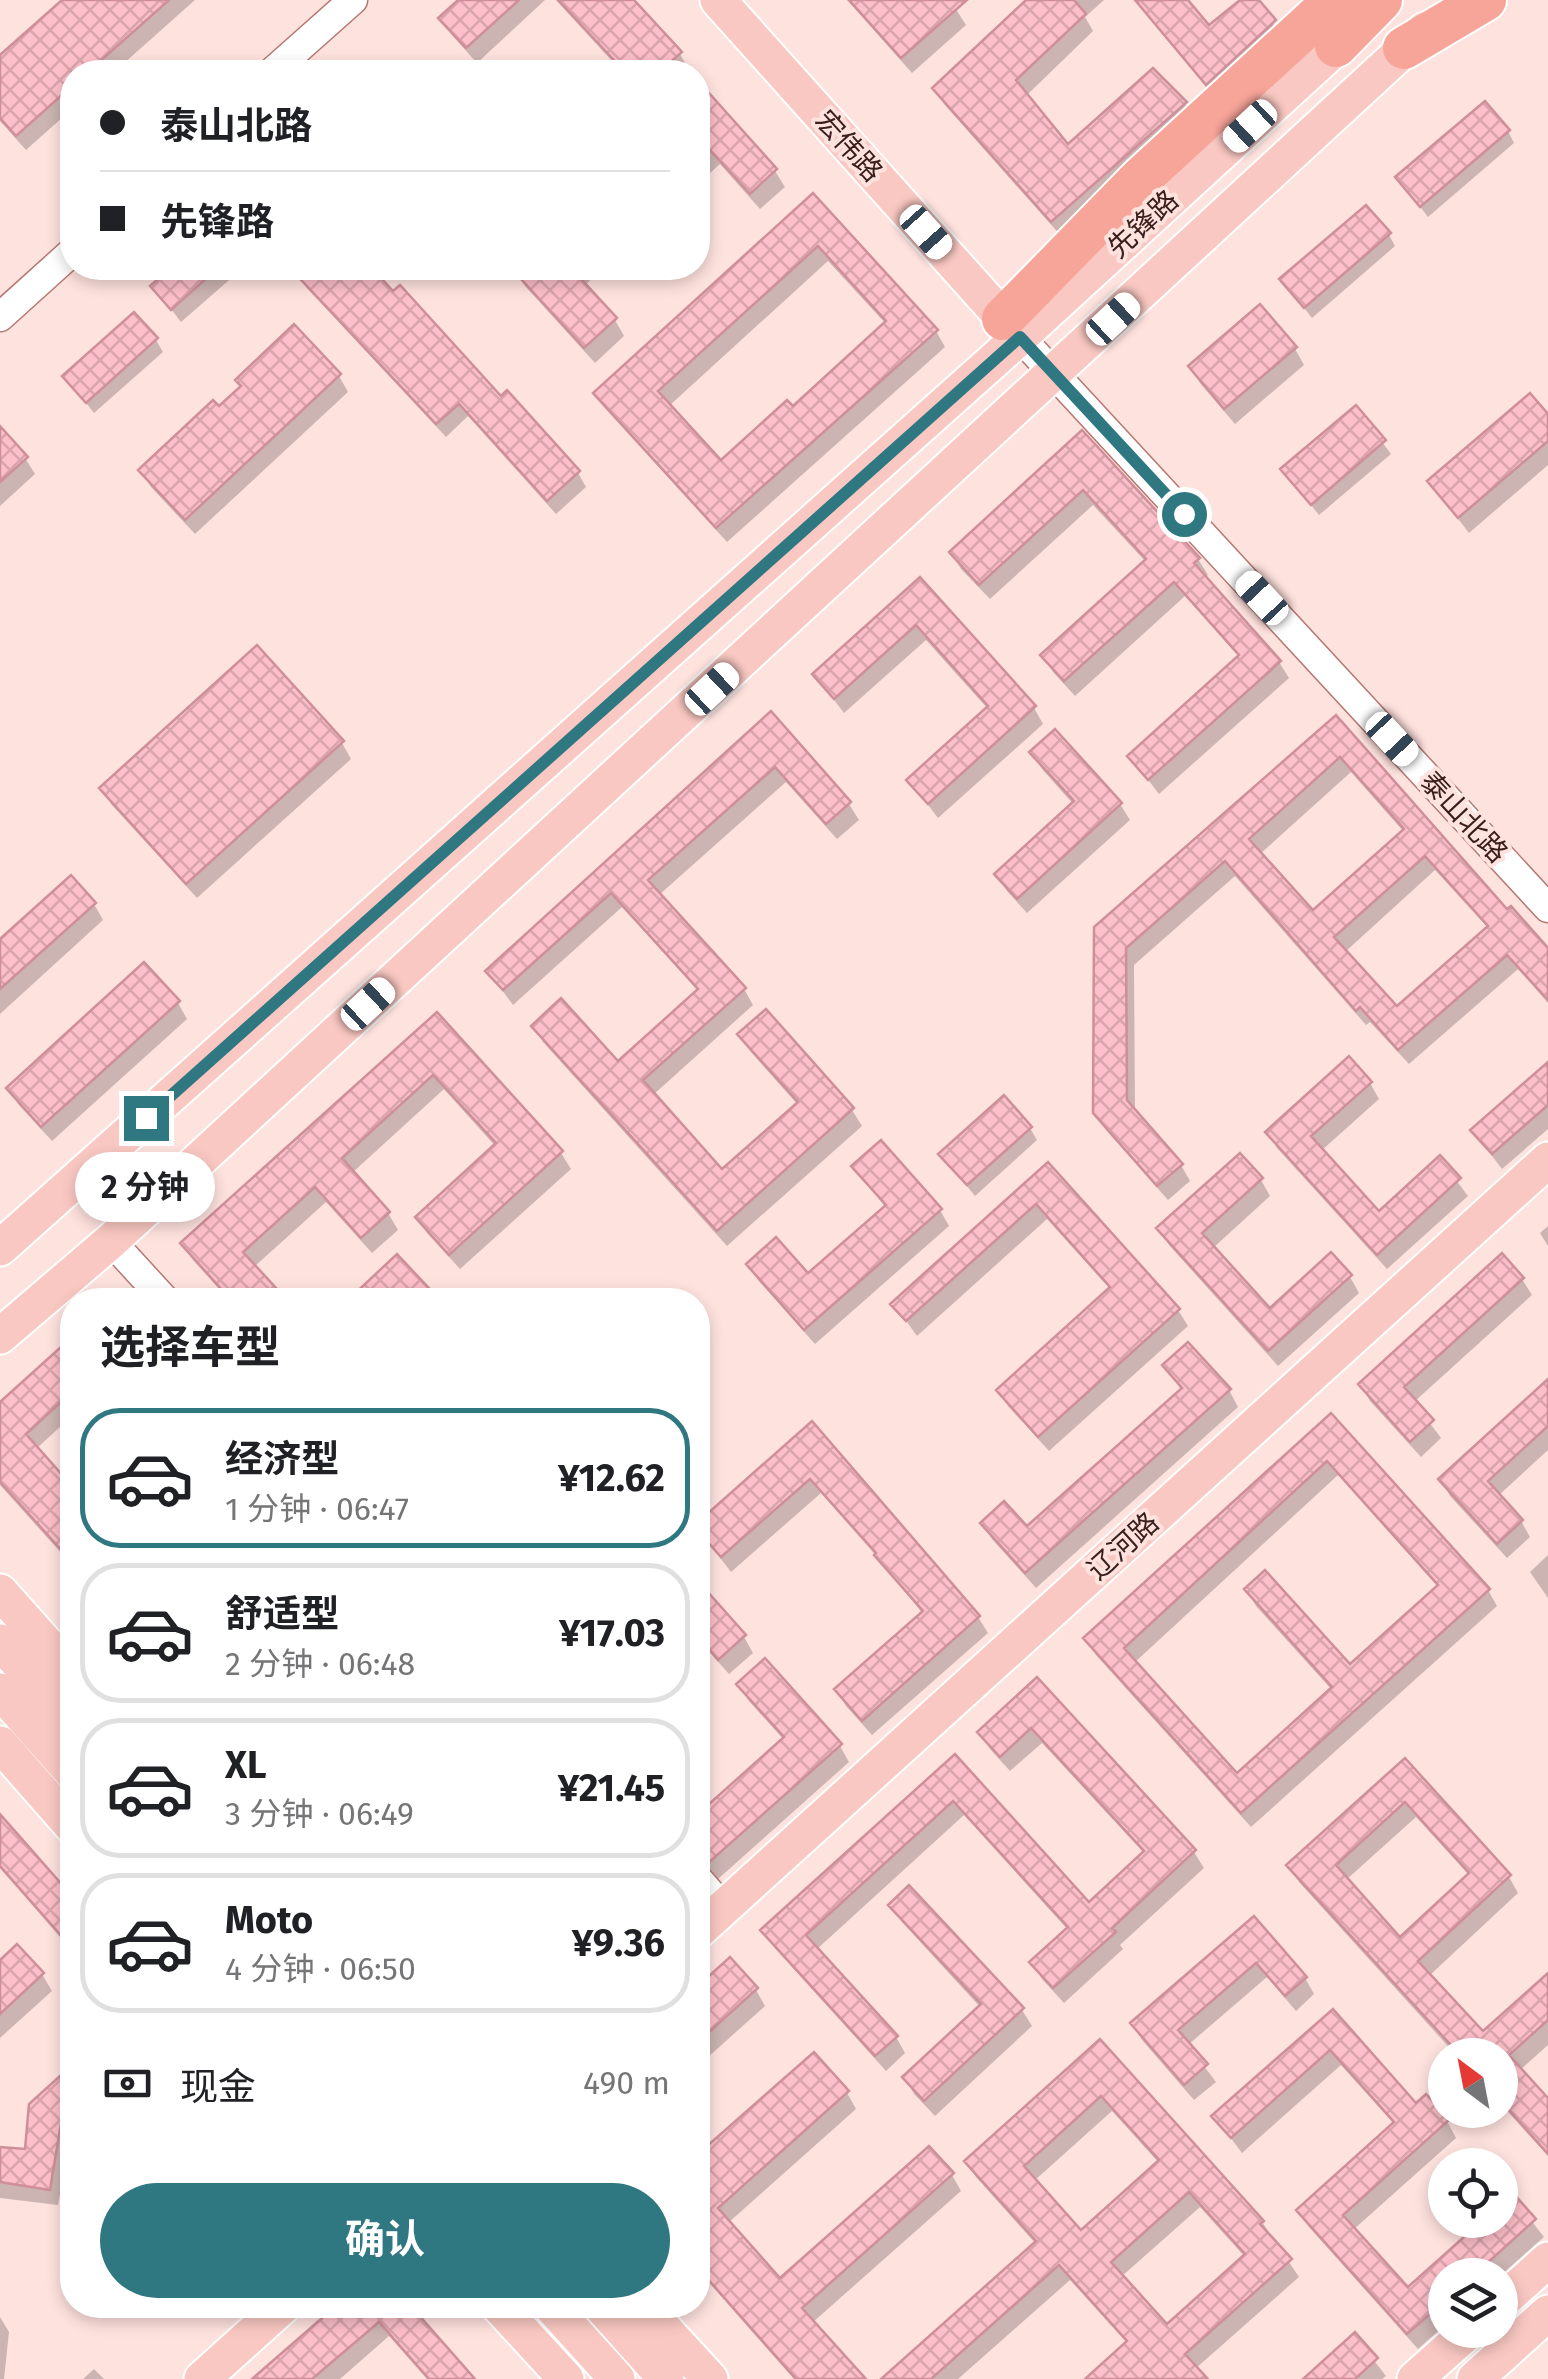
<!DOCTYPE html>
<html lang="zh">
<meta charset="utf-8">
<style>
:root{--surface:#fff;--page:#f6f6f6;--text:#202124;--muted:#757577;--line:#e0e0e0;--accent:#307881}
body{margin:0;font-family:"Fira Sans","Noto Sans SC",sans-serif;background:var(--page);color:var(--text);height:100vh;display:flex;flex-direction:column;font-size:38px;white-space:nowrap}
*{box-sizing:border-box;margin:0}
p{font-size:32px;color:var(--muted)}
.icon{flex:none;width:55px;height:55px;fill:none;stroke:currentColor;stroke-width:2;stroke-linecap:round;stroke-linejoin:round}
.map{position:relative;flex:1;overflow:hidden}
.panel{position:absolute;left:60px;top:1288px;width:650px;height:1030px;display:flex;flex-direction:column;background:var(--surface);border-radius:40px;box-shadow:0 5px 15px #0003}
.panel>*{flex:none}
.hud{position:absolute;left:60px;top:60px;width:650px;height:220px;border-radius:40px;box-shadow:0 5px 15px #0003;display:grid;align-content:center;height:220px;padding:0 40px;background:var(--surface)}
.needle{width:65px;rotate:328deg}
.buttons{position:absolute;left:1428px;top:2038px;display:grid;gap:20px}
.buttons a{display:grid;place-items:center;width:90px;height:90px;border-radius:50%;background:var(--surface);box-shadow:0 5px 15px #0003;font-size:50px}
.end{position:absolute;width:45px;height:45px;margin:-22px;border:12px solid #307881;background:#fff;box-shadow:0 0 0 5px #fff}
.from{border-radius:50%}
.bubble{position:absolute;height:70px;border-radius:35px;background:var(--surface);box-shadow:0 5px 15px #0003;font-size:32px;font-weight:700;line-height:70px;text-align:center}
.car{position:absolute;width:30px;height:60px;margin:-30px -15px;border-radius:12px;box-shadow:0 0 8px 2px #0007;background:linear-gradient(#fff 24%,#345 0 40%,#fff 0 76%,#345 0 86%,#fff 0)}
.hud b{display:flex;align-items:center;gap:35px;height:95px;font-size:38px}
.hud b+b{border-top:2px solid var(--line)}
.hud i{width:25px;height:25px;background:var(--text)}
ul{padding:0;list-style:none}
li{display:flex;align-items:center;gap:30px;height:140px;margin:0 20px 15px;padding:0 20px;border:5px solid var(--line);border-radius:40px}
li div{flex:1}
li b{display:block;font-size:38px}
li em{font-style:normal;font-weight:700}
li.on{border-color:var(--accent)}
li>.icon{width:90px;height:90px;stroke-width:1.5}
h2{padding:0 40px;font-size:45px;line-height:120px}
.pay{display:flex;align-items:center;gap:25px;height:110px;padding:0 40px;font-size:38px}
.pay p{margin-inline-start:auto}
.button{display:flex;gap:20px;margin-top:auto;padding:20px 40px}
.button a{flex:1;height:115px;border-radius:60px;background:var(--accent);color:#fff;font-size:40px;font-weight:700;line-height:115px;text-align:center}
.map>svg:first-child{display:block}
.shadow{fill:#0003;fill-rule:evenodd}
.building{fill:url(#building-cross-hatch);stroke:#cf8f9a;stroke-width:2.5;fill-rule:evenodd}
.lines{fill:none;stroke-linecap:round;stroke-linejoin:round}
.minor-casing{stroke:#b57870;stroke-width:31}
.major-casing{stroke:#fff;stroke-width:39}
.highway-casing{stroke:#fff;stroke-width:46}
.minor{stroke:#fff;stroke-width:28}
.major{stroke:#fac8c2;stroke-width:35}
.highway{stroke:#f7a499;stroke-width:42}
.route{stroke:#307881;stroke-width:12}
.labels{text-anchor:middle;dominant-baseline:central;stroke-width:8;stroke-linejoin:round;paint-order:stroke}
.street-label{font-size:28px;fill:#39201d;stroke:#fee2de}
</style>
<div class="map">
<svg width="1548" height="2379" viewBox="0 0 1548 2379">
<defs>
<pattern id="building-cross-hatch" width="8" height="8" patternUnits="userSpaceOnUse" patternTransform="scale(2.5)"><rect width="8" height="8" fill="#fdbfc9"/><path d="M0 0l8 8M0 8l8-8" fill="none" stroke="#daa4ac"/></pattern>
</defs>
<rect width="100%" height="100%" fill="#fee2de"/>
<path class="shadow" d="M66,0H195L114,72H72V109L26,150L0,121V56Z
M462,0H545L477,63L451,34L442,18Z
M556,0H630L680,54L689,70L622,72Z
M847,0H950L966,25L912,73Z
M1029,0H1104L1085,17L1093,31L1026,96L1068,148L1185,104L1194,120L1062,237L944,104L935,88Z
M1147,0H1185L1209,29L1244,0H1256L1283,38L1216,99L1151,20L1141,4Z
M708,97L775,171L785,187L760,209L720,164L698,184V107Z
M1508,131L1514,143L1428,217L1398,178Z
M813,196L936,331L945,347L727,542L606,409L596,393ZM828,261L886,324L792,409L721,463L669,406Z
M1389,235L1395,246L1312,318L1282,280Z
M174,268H243L181,322L154,287Z
M304,268H369L578,473L586,487L556,514L468,416L446,437L306,287L298,273Z
M519,268H604L584,286L615,320L624,336L595,363L525,286L516,270Z
M1260,307L1295,349L1304,365L1235,424L1200,383L1191,367Z
M156,340L163,352L94,413L65,376Z
M339,376L348,392L195,534L151,487L141,470L243,388Z
M1356,408L1391,454L1319,515L1283,470Z
M1548,418V465L1469,533L1430,482Z
M0,430L25,458L35,474L0,506Z
M1082,434L1198,559L1208,575L1204,578L1279,662L1289,678L1159,794L1130,756L1240,658L1185,596L1075,696L1053,672L1044,656L1146,562L1093,505L990,599L961,569L952,553Z
M919,580L1034,708L1043,724L938,818L909,780L988,709L926,640L844,713L815,675Z
M770,715L849,804L859,820L837,839L786,782L659,895L744,989L753,1005L653,1095L722,1173L798,1105L750,1051L741,1035L766,1013L852,1110L862,1126L727,1246L543,1042L534,1026L618,1065L699,992L622,907L513,1005L488,971Z
M1336,719L1507,913L1548,951V1003L1518,969L1409,1064L1370,1022L1366,1025L1235,876L1134,965L1135,1112L1181,1165L1190,1181L1168,1200L1106,1130L1096,1112V928ZM1351,772L1404,832L1313,913L1260,854ZM1435,870L1489,929L1397,1010L1345,952Z
M342,743L351,759L197,898L111,804L102,788Z
M1032,753L1120,804L1130,820L1027,913L1007,891L998,875L1074,805L1042,769Z
M94,904L103,920L0,1014V943Z
M178,1003L187,1019L52,1141L18,1104L9,1088Z
M437,1016L561,1153L571,1169L460,1269L427,1233L418,1217L496,1147L444,1089L352,1173L388,1213L398,1230L372,1253L326,1202L254,1267L284,1300H229L193,1260L183,1244Z
M1548,1066V1129L1502,1169L1473,1131Z
M1370,1083L1379,1099L1321,1151L1379,1214L1440,1159L1468,1196L1387,1269L1277,1148L1268,1132Z
M1030,1128L1037,1140L975,1196L942,1155Z
M854,1166L940,1210L949,1226L815,1344L758,1280L749,1264L808,1277L886,1208Z
M1048,1166L1178,1310L1188,1326L1049,1451L1008,1406L999,1390L1111,1290L1047,1219L917,1336L894,1304Z
M1261,1180L1270,1196L1213,1248L1270,1311L1350,1277L1359,1293L1278,1366L1169,1245L1159,1229Z
M1548,1226V1246L1540,1233Z
M1522,1279L1532,1295L1414,1402L1441,1438L1421,1457L1370,1401L1361,1385Z
M72,1340V1416L36,1449L72,1490V1565L0,1485V1405Z
M1165,1366L1229,1390L1238,1407L1036,1588L992,1539L983,1523L1027,1530L1182,1391Z
M1548,1382V1450L1498,1496L1521,1521L1530,1537L1507,1558L1450,1496L1441,1480Z
M1331,1416L1488,1590L1497,1606L1251,1827L1096,1655L1086,1639ZM1338,1475L1439,1588L1349,1668L1247,1590L1256,1606L1332,1690L1236,1777L1134,1663Z
M812,1424L978,1617L988,1633L872,1735L846,1706L837,1690L923,1614L880,1560L821,1493L731,1572L698,1529V1525Z
M1548,1555V1598L1530,1572Z
M698,1585L744,1637L753,1653L729,1674L698,1639Z
M1037,1681L1194,1852L1204,1868L1120,1945L1123,1949L1064,2003L1042,1979L1032,1962L1068,1930L964,1815L816,1950L896,2037L905,2053L886,2071L773,1946L764,1930L955,1758L1089,1906L1145,1854L1042,1743L1010,1771L990,1749L980,1733Z
M739,1684L840,1746L849,1762L718,1879L698,1857V1797L708,1808L784,1740L749,1701Z
M1405,1762L1509,1877L1518,1893L1429,1976L1483,2035L1548,1977V2045L1520,2070L1548,2102V2156L1500,2103V2055H1456L1299,1882L1289,1865ZM1416,1817L1470,1876L1400,1940L1346,1880Z
M0,1818L72,1900V1951L0,1868Z
M909,1889L1022,2010L1032,2026L935,2116L914,2094L905,2078L981,2008L901,1921L891,1905Z
M1254,1919L1305,1978L1314,1994L1296,2011L1267,1977L1188,2045L1216,2082L1194,2100L1142,2040L1133,2024Z
M730,1961L756,1990L765,2006L698,2066V1989Z
M0,1963L42,1974L52,1991L0,2038Z
M1332,2012L1416,2106L1447,2121L1456,2138L1353,2230L1408,2291L1487,2220H1500V2208L1513,2197L1544,2237L1500,2276L1445,2275V2325L1418,2349L1309,2227L1299,2211L1395,2125L1341,2065L1242,2153L1215,2117Z
M1100,2043L1262,2222L1299,2277L1195,2369L1204,2379H1088L1128,2344L1070,2280L958,2379H885L1036,2244L976,2177L967,2161ZM1112,2111L1159,2163L1081,2233L1034,2181ZM1200,2207L1245,2257L1167,2327L1121,2277Z
M813,2055L847,2093L856,2109L728,2223L780,2281L952,2175L961,2191L812,2323L862,2379H794L698,2270V2158Z
M72,2069V2132L58,2205L0,2198V2150L27,2152L31,2105Z
M341,2305H407L471,2379H427L389,2336L340,2379H256Z
M0,2317L9,2332L4,2379H0Z
M1355,2336L1386,2376L1382,2379H1307Z
M94,2369L104,2379H83Z"/>
<path class="building" d="M62,0H169L88,72H72V86L16,136L0,118V55Z
M458,0H519L466,48L438,18Z
M558,0H634L682,52L659,72H625Z
M849,0H967L901,58Z
M1026,0H1074L1086,14L1016,80L1068,144L1153,68L1187,102L1051,222L932,88Z
M1135,0H1188L1209,25L1240,0H1259L1276,20L1206,85Z
M709,93L777,169L750,194L709,149L698,160V103Z
M1485,101L1510,130L1420,207L1395,177Z
M813,193L938,330L716,528L593,393ZM818,246L886,321L793,406L787,400L721,460L658,391Z
M1366,205L1391,233L1304,308L1279,279Z
M171,268H218L171,310L150,286Z
M290,268H372L393,291L400,285L501,396L507,390L580,471L547,501L459,404L436,424Z
M511,268H571L617,318L584,348Z
M1260,304L1297,347L1224,409L1188,366Z
M134,312L158,338L86,403L62,376Z
M294,324L341,374L185,520L138,470L213,400L219,406L241,386L235,380Z
M1530,393L1548,414V441L1458,518L1427,481Z
M1356,405L1386,440L1311,505L1280,469Z
M0,426L28,457L0,482Z
M1082,430L1200,558L1194,563L1281,661L1148,780L1127,756L1239,655L1174,582L1064,681L1040,655L1146,559L1083,490L979,585L949,552Z
M920,577L1036,706L928,804L906,780L988,706L916,625L834,699L812,674Z
M257,645L344,741L186,884L99,788Z
M771,711L851,802L826,824L775,767L648,880L746,988L643,1080L722,1169L798,1102L737,1034L766,1009L854,1108L717,1231L531,1026L561,998L618,1061L698,989L611,893L503,990L485,971Z
M1336,715L1507,909L1511,906L1548,948V1000L1507,955L1398,1050L1360,1007L1356,1011L1225,861L1126,948L1127,1100L1183,1164L1157,1186L1093,1113L1094,927ZM1340,757L1404,829L1313,910L1249,839ZM1425,856L1488,926L1397,1006L1334,937Z
M1055,729L1122,803L1017,899L994,874L1074,801L1029,752Z
M71,875L96,903L0,989V939Z
M144,962L180,1001L41,1127L6,1088Z
M437,1012L563,1151L449,1255L415,1217L496,1143L433,1075L342,1158L390,1212L361,1238L315,1187L243,1252L287,1300H231L180,1243Z
M1349,1056L1372,1082L1311,1136L1379,1211L1440,1155L1461,1178L1377,1255L1265,1132Z
M1548,1062V1105L1492,1154L1470,1130Z
M1004,1095L1032,1127L967,1185L938,1154Z
M881,1140L942,1209L804,1330L746,1264L776,1237L808,1273L886,1205L851,1166Z
M1240,1153L1263,1178L1202,1233L1270,1308L1331,1252L1352,1275L1268,1351L1156,1228Z
M1048,1162L1180,1309L1038,1437L996,1390L1110,1287L1036,1204L906,1321L890,1304Z
M1502,1253L1524,1278L1404,1387L1434,1420L1410,1442L1358,1384Z
M397,1254L440,1300H348Z
M72,1337V1392L26,1434L72,1486V1562L0,1482V1402Z
M1188,1342L1231,1389L1025,1573L980,1523L1004,1501L1027,1526L1182,1388L1162,1365Z
M1548,1379V1426L1488,1481L1523,1520L1497,1544L1438,1479Z
M1331,1413L1490,1589L1241,1813L1083,1638ZM1327,1461L1438,1585L1350,1664L1265,1570L1244,1589L1332,1687L1237,1773L1124,1648Z
M812,1421L980,1616L862,1721L834,1689L923,1611L874,1555L876,1553L810,1479L721,1557L698,1531V1522Z
M698,1581L746,1635L718,1660L698,1636Z
M765,1658L842,1744L707,1864L698,1855V1793L708,1805L784,1737L736,1684Z
M1037,1677L1196,1850L1112,1928L1116,1932L1053,1988L1029,1962L1068,1927L953,1801L806,1935L898,2036L875,2056L760,1930L955,1754L1089,1902L1144,1851L1031,1728L1000,1757L977,1732Z
M1405,1758L1511,1875L1418,1961L1483,2031L1548,1973V2020L1509,2055L1548,2098V2154L1500,2100V2055H1460L1286,1865ZM1405,1802L1469,1873L1400,1937L1336,1865Z
M0,1814L72,1896V1948L0,1866Z
M909,1885L1024,2008L924,2101L902,2077L981,2004L888,1905Z
M1254,1916L1307,1977L1285,1996L1256,1963L1178,2030L1208,2064L1184,2085L1130,2023Z
M17,1944L44,1973L0,2014V1960Z
M730,1957L758,1988L698,2042V1986Z
M1333,2009L1416,2103L1426,2094L1449,2120L1343,2215L1408,2287L1483,2220H1500V2205L1513,2193L1536,2219L1474,2275H1445V2301L1407,2334L1296,2210L1394,2122L1330,2050L1231,2138L1211,2116Z
M1100,2039L1264,2221L1260,2224L1292,2259L1185,2354L1208,2379H1085L1127,2341L1059,2265L931,2379H881L1036,2241L964,2161ZM1101,2096L1159,2160L1081,2230L1024,2166ZM1189,2192L1245,2254L1167,2324L1111,2262Z
M814,2052L849,2091L718,2208L780,2278L929,2146L954,2173L802,2308L866,2379H796L698,2268V2154Z
M72,2065V2107L62,2117L50,2190L0,2182V2147L25,2149L29,2104Z
M337,2305H410L475,2379H429L379,2322L312,2379H252Z
M1355,2332L1378,2358L1355,2379H1303Z"/>
<g class="lines">
<g class="minor-casing">
<path id="minor" d="M272,72L353,0
M0,317L72,252
M1020,337L1548,908
M111,1241L165,1300
M698,1879L712,1895"/>
</g>
<g class="major-casing">
<path id="major" d="M718,0L1020,337
M0,1248L1020,337L1356,29
M0,1336L111,1241L1425,30
M0,1592L72,1673
M0,1642L72,1722
M0,1691L72,1772
M0,1744L72,1826
M698,1931L1548,1160
M1500,2303L1548,2260
M498,2305L566,2379
M550,2305L617,2379
M600,2305L666,2379
M642,2305L710,2379
M202,2379L284,2305
M1415,2379L1470,2330
M1475,2379L1548,2313"/>
</g>
<g class="highway-casing">
<path id="highway" d="M1336,46L1381,0
M1404,48L1485,0
M1003,319L1140,179L1335,0"/>
</g>
<use href="#minor" class="minor"/>
<use href="#major" class="major"/>
<use href="#highway" class="highway"/>
</g>
<g class="lines">
<path class="route" d="M146,1118L1020,337L1184,514"/>
</g>
<g class="labels">
<g class="street-label">
<text transform="translate(849 146) rotate(48)">宏伟路</text>
<text transform="translate(1143 224) rotate(-43)">先锋路</text>
<text transform="translate(1464 817) rotate(47)">泰山北路</text>
<text transform="translate(1123 1546) rotate(-42)">辽河路</text>
</g>
</g>
</svg>
<div class="buttons">
<a><svg class="needle" viewBox="-14 -14 28 28"><path d="M0-13l5 13h-10z" fill="#e53935"/><path d="M0 13l5-13h-10z" fill="#757577"/></svg></a>
<a><svg class="icon" aria-label="locate" viewBox="0 0 24 24"><circle cx="12" cy="12" r="6"/><path d="M12 2v4M12 18v4M2 12h4M18 12h4"/></svg></a>
<a><svg class="icon" aria-label="layers" viewBox="0 0 24 24"><path d="M12 4l9 5-9 5-9-5zM3 14l9 5 9-5"/></svg></a>
</div>
<i class="end from" style="left:1184px;top:514px"></i>
<i class="end" style="left:146px;top:1118px"></i>
<div class="bubble" style="left:75px;top:1152px;width:140px">2 分钟</div>
<i class="car" style="left:1250px;top:126px;rotate:227deg"></i>
<i class="car" style="left:926px;top:232px;rotate:138deg"></i>
<i class="car" style="left:1113px;top:319px;rotate:47deg"></i>
<i class="car" style="left:1262px;top:598px;rotate:317deg"></i>
<i class="car" style="left:712px;top:689px;rotate:47deg"></i>
<i class="car" style="left:1392px;top:739px;rotate:137deg"></i>
<i class="car" style="left:368px;top:1004px;rotate:47deg"></i>
<div class="hud">
<b><i class="from"></i>泰山北路</b>
<b><i></i>先锋路</b>
</div>
<section class="panel">
<h2>选择车型</h2>
<ul>
<li class="on"><svg class="icon" aria-label="car" viewBox="0 0 24 24"><path d="M5 17H2v-5l4-1 3-4h7l3 4 3 1v5h-3M9 17h6M6 11h13"/><circle cx="7" cy="17" r="2"/><circle cx="17" cy="17" r="2"/></svg><div><b>经济型</b><p>1 分钟 · 06:47</p></div><em>¥12.62</em></li>
<li><svg class="icon" aria-label="car" viewBox="0 0 24 24"><path d="M5 17H2v-5l4-1 3-4h7l3 4 3 1v5h-3M9 17h6M6 11h13"/><circle cx="7" cy="17" r="2"/><circle cx="17" cy="17" r="2"/></svg><div><b>舒适型</b><p>2 分钟 · 06:48</p></div><em>¥17.03</em></li>
<li><svg class="icon" aria-label="car" viewBox="0 0 24 24"><path d="M5 17H2v-5l4-1 3-4h7l3 4 3 1v5h-3M9 17h6M6 11h13"/><circle cx="7" cy="17" r="2"/><circle cx="17" cy="17" r="2"/></svg><div><b>XL</b><p>3 分钟 · 06:49</p></div><em>¥21.45</em></li>
<li><svg class="icon" aria-label="car" viewBox="0 0 24 24"><path d="M5 17H2v-5l4-1 3-4h7l3 4 3 1v5h-3M9 17h6M6 11h13"/><circle cx="7" cy="17" r="2"/><circle cx="17" cy="17" r="2"/></svg><div><b>Moto</b><p>4 分钟 · 06:50</p></div><em>¥9.36</em></li>
</ul>
<div class="pay"><svg class="icon" aria-label="cash" viewBox="0 0 24 24"><path d="M3 7h18v10H3z"/><circle cx="12" cy="12" r="2"/></svg>现金<p>490 m</p></div>
<div class="button"><a>确认</a></div>
</section>
</div>
